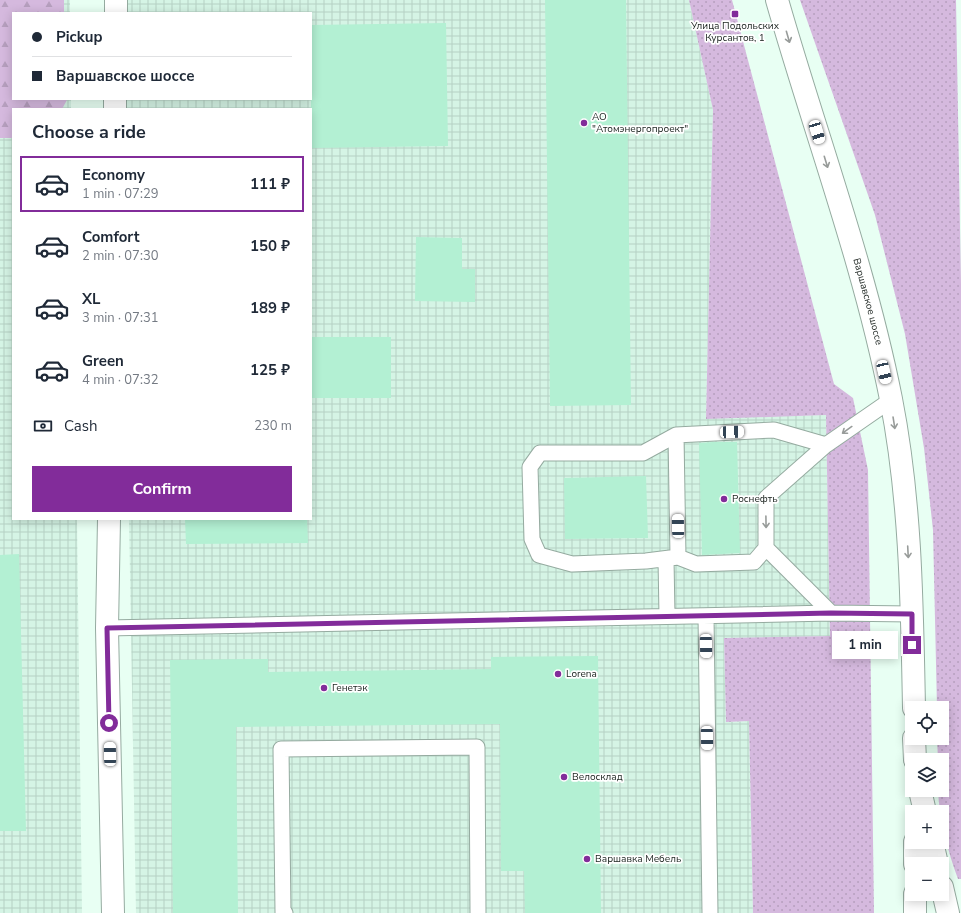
<!DOCTYPE html>
<meta charset="utf-8">
<style>
:root{--surface:#fff;--page:#f6f6f7;--text:#1f2937;--muted:#747a83;--line:#e0e1e3;--accent:#822c9a}
body{margin:0;font-family:"Nunito Sans",sans-serif;background:var(--page);color:var(--text);height:100vh;display:flex;flex-direction:column;font-size:15px;white-space:nowrap}
*{box-sizing:border-box;margin:0}
p{font-size:13px;color:var(--muted)}
.icon{flex:none;width:22px;height:22px;fill:none;stroke:currentColor;stroke-width:2;stroke-linecap:round;stroke-linejoin:round}
.map{position:relative;flex:1;overflow:hidden}
.details{position:absolute;left:12px;top:108px;width:300px;height:412px;display:flex;flex-direction:column;background:var(--surface);border-radius:0px;box-shadow:0 2px 10px #0003}
.details>*{flex:none}
.hud{position:absolute;left:12px;top:12px;width:300px;height:88px;border-radius:0px;box-shadow:0 2px 10px #0003;display:grid;align-content:center;height:88px;padding:0 20px;background:var(--surface)}
.controls{position:absolute;left:905px;top:701px;display:grid;gap:8px}
.controls a{display:grid;place-items:center;width:44px;height:44px;border-radius:0px;background:var(--surface);box-shadow:0 2px 10px #0003;font-size:20px}
.end{position:absolute;width:18px;height:18px;margin:-9px;border:5px solid #822c9a;background:#fff;box-shadow:0 0 0 2px #fff}
.from{border-radius:50%}
.bubble{position:absolute;height:28px;border-radius:0px;background:var(--surface);box-shadow:0 2px 10px #0003;font-size:13px;font-weight:700;line-height:28px;text-align:center}
.car{position:absolute;width:12px;height:24px;margin:-12px -6px;border-radius:5px;box-shadow:0 0 3px 1px #0007;background:linear-gradient(#fff 24%,#345 0 40%,#fff 0 76%,#345 0 86%,#fff 0)}
.hud b{display:flex;align-items:center;gap:14px;height:38px;font-size:15px}
.hud b+b{border-top:1px solid var(--line)}
.hud i{width:10px;height:10px;background:var(--text)}
ul{padding:0;list-style:none}
li{display:flex;align-items:center;gap:12px;height:56px;margin:0 8px 6px;padding:0 12px;border:2px solid transparent;border-radius:0px}
li div{flex:1}
li b{display:block;font-size:15px}
li em{font-style:normal;font-weight:700}
li.on{border-color:var(--accent)}
li>.icon{width:36px;height:36px;stroke-width:1.5}
h2{padding:0 20px;font-size:18px;line-height:48px}
.pay{display:flex;align-items:center;gap:10px;height:44px;padding:0 20px;font-size:15px}
.pay p{margin-inline-start:auto}
.action{display:flex;gap:8px;margin-top:auto;padding:8px 20px}
.action a{flex:1;height:46px;border-radius:0px;background:var(--accent);color:#fff;font-size:16px;font-weight:700;line-height:46px;text-align:center}
.map>svg:first-child{display:block}
.industrial{fill:url(#industrial-grid)}
.green{fill:url(#green-dots)}
.forest{fill:url(#forest-firs)}
.building{fill:#b3f0d3}
.lines{fill:none;stroke-linecap:round;stroke-linejoin:round}
.service-casing{stroke:#95aba0;stroke-width:17}
.minor-casing{stroke:#95aba0;stroke-width:24}
.secondary-casing{stroke:#95aba0;stroke-width:24}
.service{stroke:#fff;stroke-width:15}
.minor{stroke:#fff;stroke-width:22}
.secondary{stroke:#fff;stroke-width:22}
.oneway{stroke:#989c9a}
.route{stroke:#822c9a;stroke-width:5}
.poi-dot{fill:#822c9a;stroke:#fff;stroke-width:1.5}
.labels{text-anchor:middle;dominant-baseline:central;stroke-width:3.5;stroke-linejoin:round;paint-order:stroke}
.poi-label{font-size:10px;fill:#1b231f;stroke:#fff;text-anchor:start}
.street-label{font-size:10px;fill:#1b231f;stroke:#fff}
</style>
<div class="map">
<svg width="961" height="913" viewBox="0 0 961 913">
<defs>
<pattern id="industrial-grid" width="8" height="8" patternUnits="userSpaceOnUse"><rect width="8" height="8" fill="#d5f4e5"/><path d="M0 4h8M4 0v8" fill="none" stroke="#b6d1c4"/></pattern>
<pattern id="green-dots" width="8" height="8" patternUnits="userSpaceOnUse"><rect width="8" height="8" fill="#d5b9de"/><path d="M2 2h.1M6 6h.1" fill="none" stroke="#b69fbe" stroke-width="1.8" stroke-linecap="round"/></pattern>
<pattern id="forest-firs" width="22" height="20" patternUnits="userSpaceOnUse"><rect width="22" height="20" fill="#d5b9de"/><path d="M5 1l3.5 6h-7zM16 11l3.5 6h-7z" fill="#b69fbe"/></pattern>
</defs>
<rect width="100%" height="100%" fill="#e8fff3"/>
<path class="industrial" d="M0,0H70V13H13V99H71V109H13V519H77L82,913H0Z
M119,0H689L713,110L706,418L826,415L830,636L724,639L726,722L749,721L753,913H136L129,519H311V109H121V99H311V13H119Z"/>
<path class="green" d="M689,0H732L834,384L853,398L868,470L874,913H753L749,721L726,722L724,638L830,636L826,415L706,419L713,110Z
M800,0H956L961,284V879H958C948,852 939,818 938,790H942V760H938L937,738H942V708H937L933,530L924,448L905,334L875,215Z"/>
<path class="forest" d="M0,0H64V13H13V99L67,100L62,109H13V138H0Z"/>
<path class="building" d="M545,0H626L631,405L550,406Z
M446,23L448,146L311,148V25Z
M416,237L462,238V269H475V302L415,301Z
M311,337H391V398H311Z
M713,442H737L740,553L702,555L699,443Z
M646,476L648,538L565,539L564,478Z
M185,519H307L308,543L186,544Z
M19,554L26,831H0V555Z
M598,656L601,913H525L524,871H501L500,724L236,727L238,913H173L170,660L268,659V672L491,669V657Z"/>
<g class="lines">
<g class="service-casing">
<path id="service" d="M676,435L643,453H540L530,467L532,539L539,555L572,564L646,561L678,557L676,435L774,430L826,445
M678,557L696,564L754,562L766,548
M666,559L667,616
M831,613L766,548V498L826,445L891,400
M706,616L710,913
M107,628L831,613L912,614
M285,913L283,912L281,749L477,747L478,913"/>
</g>
<g class="minor-casing">
<path id="minor" d="M116,13V0
M115,109V99
M109,519L107,628L113,913"/>
</g>
<g class="secondary-casing">
<g id="secondary">
<path id="s1" d="M777,0C815,133 864,263 891,399C911,501 912,605 914,708"/>
<path d="M914,738L915,760"/>
<path d="M920,790L925,812"/>
<path d="M915,842V864"/>
<path d="M932,842L937,864"/>
<path d="M942,887L948,913"/>
<path d="M915,894V913"/>
</g>
</g>
<use href="#service" class="service"/>
<use href="#minor" class="minor"/>
<use href="#secondary" class="secondary"/>
</g>
<defs><path id="oneway-shaft" d="M-6 0H5M1.5-3L5.5 0L1.5 3" fill="none" stroke-width="1.6" stroke-linecap="round" stroke-linejoin="round"/></defs>
<g class="oneway">
<use href="#oneway-shaft" transform="translate(788 37) rotate(74)"/>
<use href="#oneway-shaft" transform="translate(826 162) rotate(73)"/>
<use href="#oneway-shaft" transform="translate(894 423) rotate(81)"/>
<use href="#oneway-shaft" transform="translate(847 430) rotate(144)"/>
<use href="#oneway-shaft" transform="translate(766 522) rotate(89)"/>
<use href="#oneway-shaft" transform="translate(908 552) rotate(87)"/>
</g>
<g class="lines">
<path class="route" d="M109,723L107,628L831,613L912,614V645"/>
</g>
<g class="poi-dot">
<rect x="731" y="10" width="8" height="8" rx="2"/>
<circle cx="584" cy="123" r="4"/>
<circle cx="724" cy="499" r="4"/>
<circle cx="558" cy="674" r="4"/>
<circle cx="324" cy="688" r="4"/>
<circle cx="564" cy="777" r="4"/>
<circle cx="587" cy="859" r="4"/>
</g>
<g class="labels">
<g class="poi-label">
<text x="735" y="26" text-anchor="middle">Улица Подольских<tspan x="735" dy="12">Курсантов, 1</tspan></text>
<text x="592" y="117">АО<tspan x="592" dy="12">"Атомэнергопроект"</tspan></text>
<text x="732" y="499">Роснефть</text>
<text x="566" y="674">Lorena</text>
<text x="332" y="688">Генетэк</text>
<text x="572" y="777">Велосклад</text>
<text x="595" y="859">Варшавка Мебель</text>
</g>
<g class="street-label">
<text stroke="none"><textPath href="#s1" startOffset="315">Варшавское шоссе</textPath></text>
</g>
</g>
</svg>
<div class="controls">
<a><svg class="icon" aria-label="locate" viewBox="0 0 24 24"><circle cx="12" cy="12" r="6"/><path d="M12 2v4M12 18v4M2 12h4M18 12h4"/></svg></a>
<a><svg class="icon" aria-label="layers" viewBox="0 0 24 24"><path d="M12 4l9 5-9 5-9-5zM3 14l9 5 9-5"/></svg></a>
<a>+</a>
<a>−</a>
</div>
<i class="end from" style="left:109px;top:723px"></i>
<i class="end" style="left:912px;top:645px"></i>
<div class="bubble" style="left:832px;top:631px;width:66px">1 min</div>
<i class="car" style="left:817px;top:132px;rotate:163deg"></i>
<i class="car" style="left:884px;top:372px;rotate:167deg"></i>
<i class="car" style="left:732px;top:432px;rotate:88deg"></i>
<i class="car" style="left:678px;top:526px;rotate:359deg"></i>
<i class="car" style="left:706px;top:646px;rotate:179deg"></i>
<i class="car" style="left:707px;top:738px;rotate:179deg"></i>
<i class="car" style="left:110px;top:754px;rotate:359deg"></i>
<div class="hud">
<b><i class="from"></i>Pickup</b>
<b><i></i>Варшавское шоссе</b>
</div>
<section class="details">
<h2>Choose a ride</h2>
<ul>
<li class="on"><svg class="icon" aria-label="car" viewBox="0 0 24 24"><path d="M5 17H2v-5l4-1 3-4h7l3 4 3 1v5h-3M9 17h6M6 11h13"/><circle cx="7" cy="17" r="2"/><circle cx="17" cy="17" r="2"/></svg><div><b>Economy</b><p>1 min · 07:29</p></div><em>111 ₽</em></li>
<li><svg class="icon" aria-label="car" viewBox="0 0 24 24"><path d="M5 17H2v-5l4-1 3-4h7l3 4 3 1v5h-3M9 17h6M6 11h13"/><circle cx="7" cy="17" r="2"/><circle cx="17" cy="17" r="2"/></svg><div><b>Comfort</b><p>2 min · 07:30</p></div><em>150 ₽</em></li>
<li><svg class="icon" aria-label="car" viewBox="0 0 24 24"><path d="M5 17H2v-5l4-1 3-4h7l3 4 3 1v5h-3M9 17h6M6 11h13"/><circle cx="7" cy="17" r="2"/><circle cx="17" cy="17" r="2"/></svg><div><b>XL</b><p>3 min · 07:31</p></div><em>189 ₽</em></li>
<li><svg class="icon" aria-label="car" viewBox="0 0 24 24"><path d="M5 17H2v-5l4-1 3-4h7l3 4 3 1v5h-3M9 17h6M6 11h13"/><circle cx="7" cy="17" r="2"/><circle cx="17" cy="17" r="2"/></svg><div><b>Green</b><p>4 min · 07:32</p></div><em>125 ₽</em></li>
</ul>
<div class="pay"><svg class="icon" aria-label="cash" viewBox="0 0 24 24"><path d="M3 7h18v10H3z"/><circle cx="12" cy="12" r="2"/></svg>Cash<p>230 m</p></div>
<div class="action"><a>Confirm</a></div>
</section>
</div>
